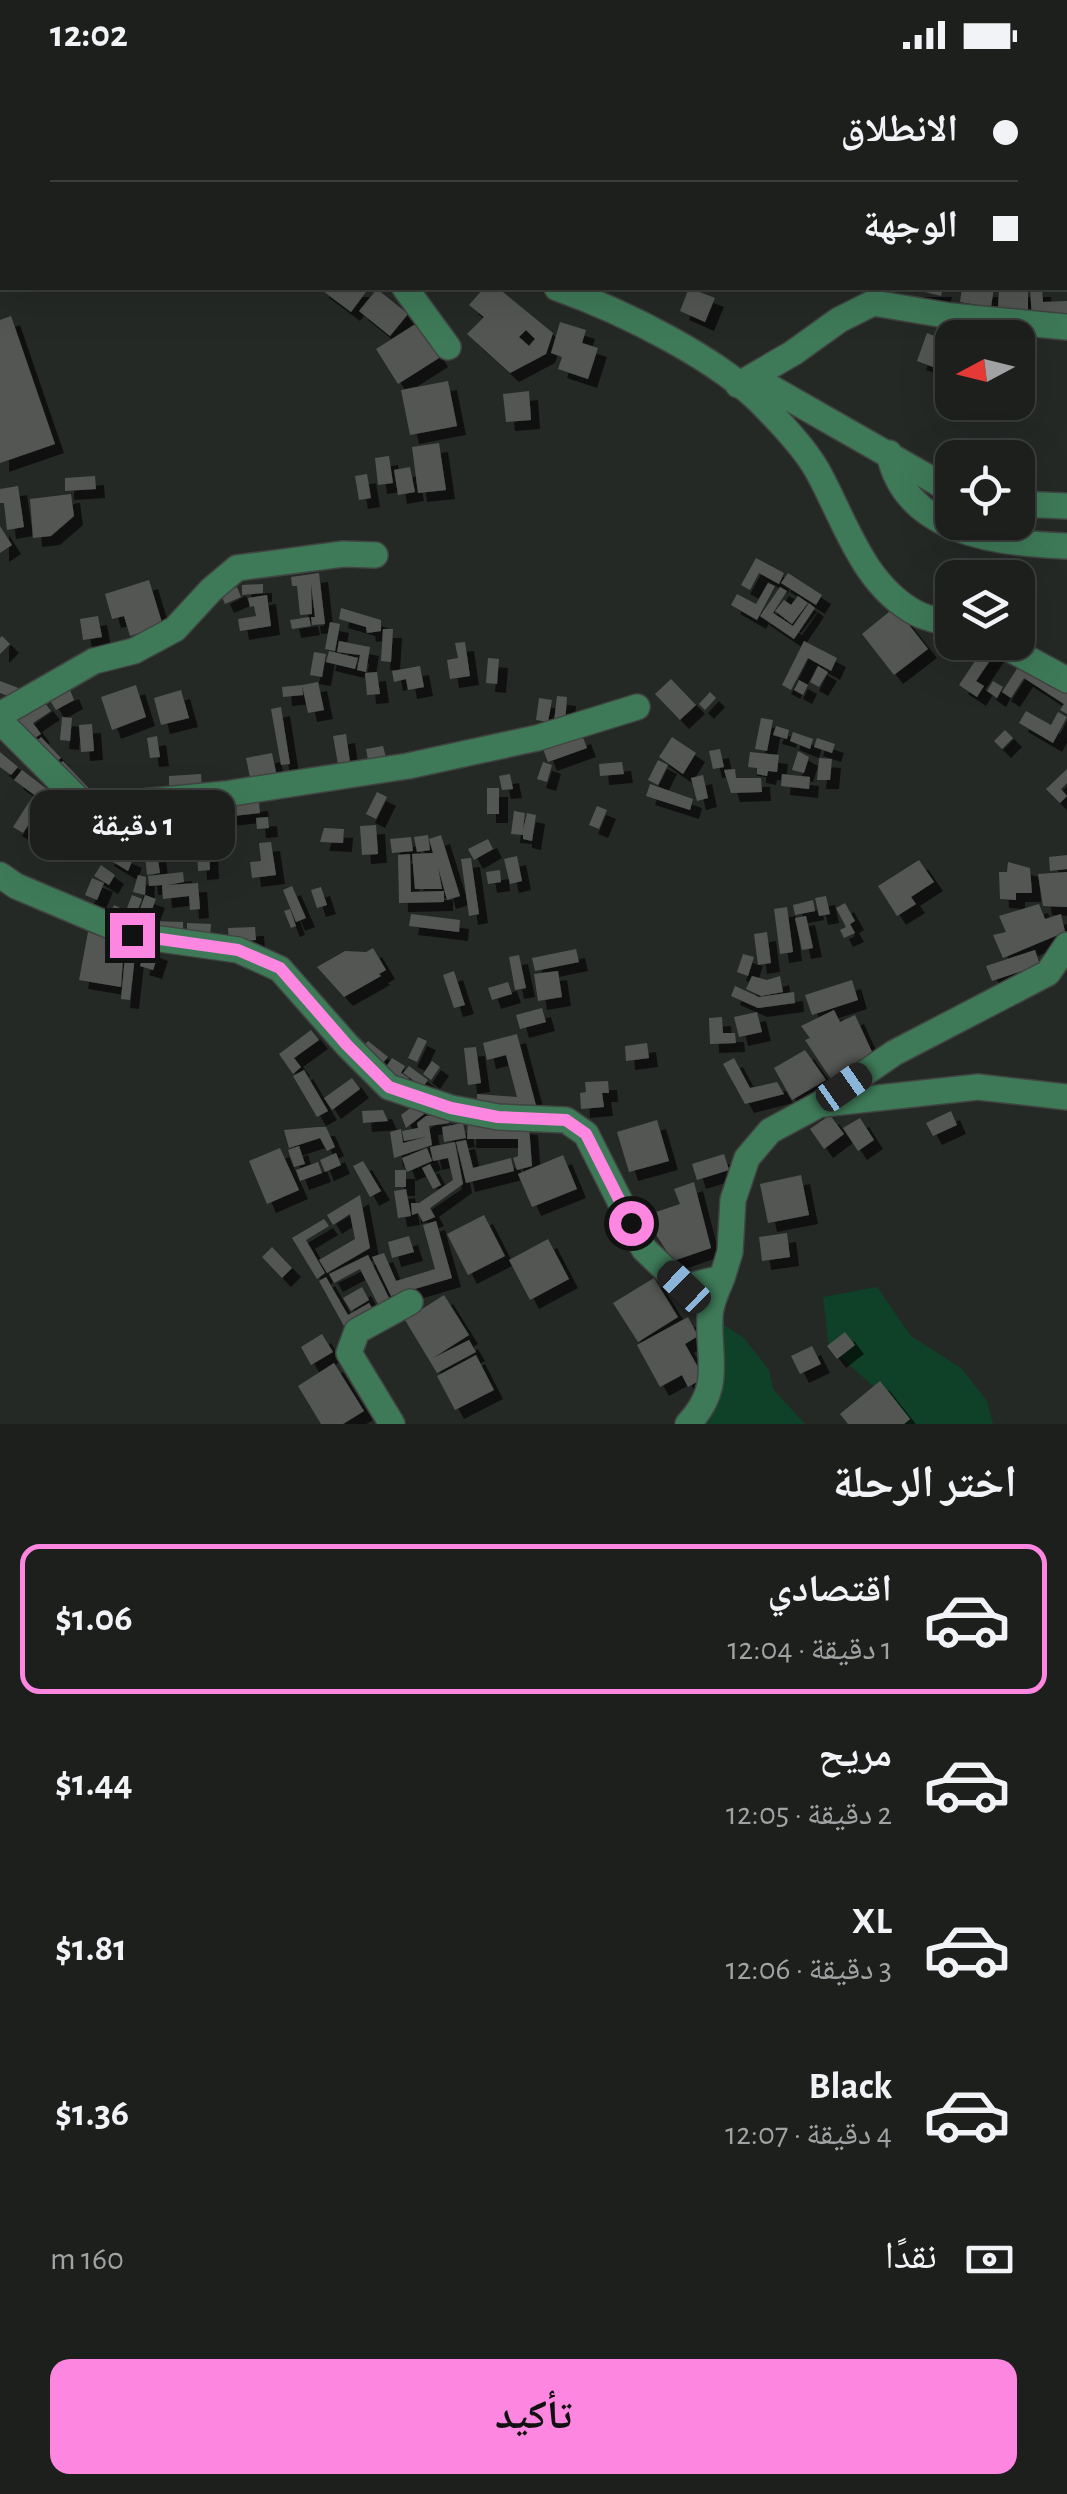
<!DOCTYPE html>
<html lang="ar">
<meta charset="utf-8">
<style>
:root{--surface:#1c1f1c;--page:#252725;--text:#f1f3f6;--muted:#a0a2a3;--line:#3a3d3b;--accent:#fd86e1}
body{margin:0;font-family:"Alegreya Sans","Noto Naskh Arabic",sans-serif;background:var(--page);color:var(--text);direction:rtl;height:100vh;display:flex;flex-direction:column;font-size:38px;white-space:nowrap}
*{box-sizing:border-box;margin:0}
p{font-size:32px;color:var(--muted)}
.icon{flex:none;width:55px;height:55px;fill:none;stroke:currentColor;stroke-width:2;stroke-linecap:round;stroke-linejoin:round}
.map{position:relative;height:1354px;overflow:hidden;direction:ltr}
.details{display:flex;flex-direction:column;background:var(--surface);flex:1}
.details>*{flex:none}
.hud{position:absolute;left:0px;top:0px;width:1068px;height:220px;box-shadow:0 10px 40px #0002,0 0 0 2px var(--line);direction:rtl;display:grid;align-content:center;height:220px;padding:0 50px;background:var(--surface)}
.needle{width:65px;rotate:263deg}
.fabs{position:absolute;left:935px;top:250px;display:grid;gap:20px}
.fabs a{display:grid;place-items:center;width:100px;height:100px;border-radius:20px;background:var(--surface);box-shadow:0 10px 40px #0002,0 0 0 2px var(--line);font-size:50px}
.end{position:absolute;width:45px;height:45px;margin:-22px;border:12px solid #fd86e1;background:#111;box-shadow:0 0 0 5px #111}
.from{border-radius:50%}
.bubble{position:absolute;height:70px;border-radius:20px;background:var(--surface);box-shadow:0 10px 40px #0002,0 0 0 2px var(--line);font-size:32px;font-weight:700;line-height:70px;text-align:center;direction:rtl}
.car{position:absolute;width:30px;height:60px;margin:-30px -15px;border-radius:12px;box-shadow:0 0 8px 2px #0007;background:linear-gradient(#222 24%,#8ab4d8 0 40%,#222 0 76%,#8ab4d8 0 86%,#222 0)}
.hud b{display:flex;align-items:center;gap:35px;height:95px;font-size:38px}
.hud b+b{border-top:2px solid var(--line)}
.hud i{width:25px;height:25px;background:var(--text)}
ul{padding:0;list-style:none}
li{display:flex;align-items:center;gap:30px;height:150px;margin:0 20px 15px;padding:0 30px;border:5px solid transparent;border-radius:20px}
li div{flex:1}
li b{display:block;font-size:38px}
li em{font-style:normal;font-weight:700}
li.current{border-color:var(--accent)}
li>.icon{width:90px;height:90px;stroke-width:1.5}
h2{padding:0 50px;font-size:45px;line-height:120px}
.pay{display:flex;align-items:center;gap:25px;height:110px;padding:0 50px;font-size:38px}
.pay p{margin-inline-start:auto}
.button{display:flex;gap:20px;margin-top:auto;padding:20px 50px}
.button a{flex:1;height:115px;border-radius:20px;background:var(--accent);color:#111;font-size:40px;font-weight:700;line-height:115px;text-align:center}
.status{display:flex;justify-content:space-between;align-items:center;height:70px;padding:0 50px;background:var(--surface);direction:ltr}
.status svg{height:28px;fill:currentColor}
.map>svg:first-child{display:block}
.green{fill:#0e4127}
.building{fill:#525753;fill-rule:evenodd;filter:url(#shadow)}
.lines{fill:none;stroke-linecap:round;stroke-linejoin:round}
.minor-casing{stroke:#414542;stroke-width:28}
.minor{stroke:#3e7a58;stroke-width:25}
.route{stroke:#fd86e1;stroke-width:12}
</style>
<div class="status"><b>12:02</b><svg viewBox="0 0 49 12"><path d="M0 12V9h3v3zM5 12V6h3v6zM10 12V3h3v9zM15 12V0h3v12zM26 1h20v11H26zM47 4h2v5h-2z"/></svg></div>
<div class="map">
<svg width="1067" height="1354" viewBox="0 0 1067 1354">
<defs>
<filter id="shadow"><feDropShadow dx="9" dy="9" stdDeviation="0" flood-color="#0009"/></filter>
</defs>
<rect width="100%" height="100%" fill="#252926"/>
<path class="green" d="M877,1217L911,1266L961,1298L987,1331L993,1354H886L899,1339L829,1277L823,1227Z
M722,1254L744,1268L769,1300L773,1319L805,1354H696Z"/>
<path class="building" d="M319,218H369L351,242Z
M484,218H498L553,263L546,284L510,303L467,264L484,247L469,235ZM526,260L535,269L529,276L519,267Z
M689,218L715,228L705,252L680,241Z
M909,218H943L941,226Z
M962,218H994L991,237L960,232Z
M999,218H1028V244L998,239Z
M1030,218H1042L1043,232L1067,231V247L1032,248Z
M377,219L408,244L390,266L359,241Z
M11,246L55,374L0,393V250Z
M560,252L586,260L582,273L598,278L588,309L558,299L562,287L551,283Z
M417,253L439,288L398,314L376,279Z
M927,263L952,273V304L917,291Z
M448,311L457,356L410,365L401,320Z
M529,321L531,350L506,352L503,324Z
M439,373L446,420L418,423L412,377Z
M389,386L393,413L378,415L375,388Z
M410,397L415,422L398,425L394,400Z
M367,404L371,428L359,430L355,406Z
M95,406L96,419L65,421V408Z
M18,416L24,457L7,460L4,433H0V419Z
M71,424L74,446L51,466L33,468L30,429Z
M0,456L12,475L0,483Z
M756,488L784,503L779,514L759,503L750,520L741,515Z
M319,503L325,554L312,555L311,547H315L311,514L312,544L300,545L297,516H292L291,507Z
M788,503L822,525L816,535L781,513Z
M149,510L163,556L130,566L124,546L112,549L105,524Z
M768,513L775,516L757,550L731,535L737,524L756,534Z
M263,514V523L242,525V515Z
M237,517L241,527L225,534L221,525Z
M780,517L787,521L773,543L793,556L809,533L815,538L794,569L760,546Z
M267,525L271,556L240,561L238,549L256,546L254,536L250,537L248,528Z
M798,526L808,533L792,554L775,541L784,530L791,535Z
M895,537L928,579L894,605L862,564Z
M341,538L381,550V561L367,563L366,557L339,549Z
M98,546L102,567L83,570L80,549Z
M309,547L311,556L292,559L290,550Z
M330,552L340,554L335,581L325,579Z
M383,559H393L391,592L381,591Z
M2,566L10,574L0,584V568Z
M339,571L370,577L366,602L357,600L360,585L337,582Z
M804,571L837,588L831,601L808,588L791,620L782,615Z
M465,572L470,606L450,609L447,590L458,588L455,573Z
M985,576L995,583L976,611L984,616L977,627L959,615Z
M329,581L358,588L355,599L326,592Z
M314,582L326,584L322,607L310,605Z
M488,588L499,589L497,614L486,613Z
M1022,591L1067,620V644L1060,640L1064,634L1024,608L1011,628L1002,622Z
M420,596L424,617L408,620L406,609L394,612L392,601Z
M818,596L828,602L819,617L810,612Z
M377,602L380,624L367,625L365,603Z
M671,609L696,635L680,650L655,624Z
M799,610L808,615L803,625L794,620Z
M0,611L21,619L17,629L0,623Z
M993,611L1003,617L997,628L987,621Z
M318,612L324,640L308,643L302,615Z
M136,615L146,647L112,660L101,627Z
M302,615L303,625L283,627L282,617Z
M70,620L74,630L56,640L49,629Z
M181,620L189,648L161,655L154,628Z
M710,622L716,628L705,640L699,634Z
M557,626L567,627L565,654L554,652Z
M539,628L552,630L548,652L536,650Z
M44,632L51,641L33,653L41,664L30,671L17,651Z
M281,637L290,694L281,695L271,639Z
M1026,641L1051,655L1058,642L1067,647L1053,673L1019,653Z
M62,647L72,648L70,671L60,670Z
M761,648L773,650L767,681L755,679Z
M92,654L94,681L81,682L79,655Z
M776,656L789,660L787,669L773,665Z
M1005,660L1013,668L1002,679L994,671Z
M793,662L813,669L810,679L790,671Z
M346,664L350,692L338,694L333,666Z
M582,665L587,678L548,692L543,679Z
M157,666L160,687L150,688L147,668Z
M41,667L61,688L51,696L32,676Z
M672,667L696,683L683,704L659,687Z
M817,668L835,674L832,683L814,677Z
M383,676L387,691L369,695L366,679Z
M720,679L724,697L713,699L709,681Z
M798,681L809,687L804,703L792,700Z
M0,682L18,697L11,705L0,697Z
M750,682L779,685L777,702L768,701L767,706L757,704V698L748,697Z
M272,683L277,707L251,712L246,688Z
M819,688L832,689L830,710H817Z
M658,690L668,695L658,715L648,710Z
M63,691L101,731L93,739L55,698Z
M543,692L552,695L547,712L537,709Z
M622,692L624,704L600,706L599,694Z
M735,699L736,708H761L762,722L731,723L724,700Z
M1067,699V713L1061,719L1067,726L1060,733L1046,719Z
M22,700L52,723L44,732L14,710Z
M201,704L202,718L169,720V706Z
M510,704L513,719L502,720L499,706Z
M782,704L810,707L809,719L781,716Z
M703,705L708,728L697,731L691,708Z
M650,714L693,729L690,740L646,726Z
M487,718H499V744H487Z
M377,722L387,727L376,749L366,744Z
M31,729L41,735L23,763L13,757Z
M259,732L260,743L205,749L208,776L190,778L188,759L199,758L200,739Z
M597,736L607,740L599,759L589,755Z
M195,740L197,756L182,758L181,741Z
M178,741L180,753L160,756L159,744Z
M514,741L525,743L523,760L527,743L536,745L532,771L523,769V765L511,764Z
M155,745L159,779L147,780L143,747Z
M268,747L269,758L257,759L256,748Z
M114,755L126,757L124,771L112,769Z
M376,755L378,784L362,785L360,756Z
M324,758L344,759L343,773L320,772Z
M428,765L430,780L417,782L414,767Z
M441,765L460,826L447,830L438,797L442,819H415L412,784L433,783L429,769Z
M411,767L413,781L392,783L390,769Z
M488,769L493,779L474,790L468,779Z
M112,771L120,775L117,782L133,789L128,801L105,787Z
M271,772L276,805L252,808L250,792L261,791L259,773Z
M209,778L210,800L198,801L197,779Z
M157,783L160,803L147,805L145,784Z
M410,784L411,822L444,821V832L399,833L398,785Z
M1067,785V799L1050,801L1049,787Z
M517,786L522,811L510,814L504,789Z
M471,788L479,844L469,846L461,789Z
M919,790L934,812L911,827L916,834L897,846L878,816Z
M1008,792L1030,798L1032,823H1016V830L1000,829L999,802H1007Z
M101,795L115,805L109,815L94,806Z
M500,800L501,812L488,814L486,802Z
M183,802L184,812L167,815L198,813L200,839L190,840L189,826L163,829L162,815L149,816L148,806Z
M1067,802V837L1043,836L1038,804Z
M138,805L146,807L145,825L156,829L144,860L134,856L145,825L133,822Z
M92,808L104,813L97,830L85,825Z
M292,816L306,848L296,852L283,820Z
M321,817L327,835L317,838L311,820Z
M132,825L142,829L137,842L127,838Z
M826,826L830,844L819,846L815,828Z
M813,830L815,841L795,845L793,835Z
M845,833L855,851L850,854L855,863L844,868L840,860L846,857L836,838Z
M1039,834L1045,849L1061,844L1065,862L1003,888L993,865L1006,862L999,846Z
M114,835L135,845L131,854L110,844Z
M787,837L793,882L780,884L774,839Z
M290,839L296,856L291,858L284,841Z
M411,844L460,850L459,862L409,856Z
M806,846L813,878L802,880L795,848Z
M151,851L183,852V864L150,863Z
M187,853L211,854L210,867L187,866Z
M255,857L256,870L229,872L228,858Z
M88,862L124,875L121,917L79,910Z
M767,862L771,893L758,895L754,864Z
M126,876L144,877L141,887L135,886L130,930L121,929Z
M146,877L159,882L153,900L140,896Z
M373,878L386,900L379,904L381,906L344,927L317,897L345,881L366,882Z
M576,879L579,892L535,901L532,888Z
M1035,880L1040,895L992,911L986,896Z
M743,884L754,887L748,906L737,902Z
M519,885L526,918L515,920L509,887Z
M454,901L465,935L454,938L443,905Z
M558,901L562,927L538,931L534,904Z
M752,906L767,910L780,906L783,922L761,926L746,919Z
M852,910L858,930L812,945L805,925Z
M508,912L512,924L492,930L488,918Z
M735,916L759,927L794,922L795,933L758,938L731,926Z
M542,938L546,952L520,959L516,945Z
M834,940L840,952L855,945L873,984L862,990L863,993L831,1009L805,970L810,968L801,956Z
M757,942L762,962L739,967L734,947Z
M722,947L723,963H735L736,973L710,974L709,948Z
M311,960L319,970L294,988L301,997L293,1004L279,984Z
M517,964L537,1039L477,1038V1024L517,1027L506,985L487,990L483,973Z
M418,967L427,971L417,992L408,988Z
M368,971L388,987L380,996L360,980Z
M647,973L649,988L626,991L625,976Z
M476,977L481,1013L468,1015L464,978Z
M805,980L826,1010L792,1030L774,998Z
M392,988L405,996L401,1003L409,1008L405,1014L384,1000Z
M734,988L750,1018L777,1012L784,1024L745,1034L723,994Z
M432,991L440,997L431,1010L423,1004Z
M409,996L428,1010L423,1017L403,1003Z
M304,1000L328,1041L317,1047L293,1006Z
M352,1008L360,1019L332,1040L324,1028Z
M608,1011L609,1023H602L604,1037L581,1039L580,1023L586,1022L585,1012Z
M416,1034L424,1044L406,1058L401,1045Z
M383,1040L388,1051L363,1053L362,1041Z
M951,1041L957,1055L933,1066L926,1053Z
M448,1045L449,1053L429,1056L432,1075L394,1088L390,1062L401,1059L403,1073L426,1067L404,1071L402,1061L418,1058L417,1053L426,1046Z
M830,1045L844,1064L824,1079L810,1059Z
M860,1048L874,1070L858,1081L843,1058Z
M468,1050L529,1056L532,1096L517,1100L513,1088L518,1086V1069H467Z
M657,1050L669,1091L629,1102L617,1062Z
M463,1053L466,1068L444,1072L442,1057Z
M318,1057H326L335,1077L327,1081L320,1068L289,1078L284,1060Z
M466,1070L473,1098L511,1088L514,1101L466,1113L456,1072Z
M455,1072L463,1114L430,1138L435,1147L423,1152L418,1143L412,1145L411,1133H419L453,1110L448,1088L433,1091L430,1077Z
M299,1076L305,1094L294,1097L288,1080Z
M280,1078L299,1120L267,1134L249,1091Z
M427,1078L432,1091L407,1102L402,1088Z
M336,1083L341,1095L325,1102L320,1090Z
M724,1084L729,1100L697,1110L692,1094Z
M563,1085L577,1119L532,1137L518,1104Z
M363,1091L381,1121L370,1127L353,1096Z
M318,1092L322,1103L300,1111L296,1100Z
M430,1094L441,1115L433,1119L422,1098Z
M395,1100H406V1117H395Z
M801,1105L809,1145L768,1153L760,1114Z
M694,1112L711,1178L673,1191L644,1146L680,1134L674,1119Z
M406,1119L411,1146L398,1148L394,1121Z
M360,1125L370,1178L327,1203L319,1190L355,1169L350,1144L333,1155L327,1145Z
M484,1145L505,1186L468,1205L447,1164Z
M324,1149L329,1156L306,1170L325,1203L317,1209L292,1168Z
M436,1151L452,1208L391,1226L372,1187L384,1183L396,1211L435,1199L423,1155Z
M787,1163L790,1187L762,1191L759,1167Z
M409,1166L414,1182L392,1188L388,1172Z
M548,1169L569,1209L530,1230L509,1190Z
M272,1177L292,1198L282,1208L262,1187Z
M368,1185L392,1234L381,1240L360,1199L334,1213L329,1204Z
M326,1207L348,1245L369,1233L374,1241L345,1258L319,1211Z
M654,1208L678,1247L638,1272L613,1233Z
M362,1217L369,1230L351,1241L343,1228Z
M444,1225L469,1265L433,1288L469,1270L476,1282L437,1303L405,1250Z
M688,1247L698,1266L685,1274L704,1308L688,1317L682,1305L660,1317L637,1275Z
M845,1262L855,1275L837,1289L827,1276Z
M322,1264L333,1282L311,1295L301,1277Z
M812,1276L821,1294L800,1304L791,1286Z
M476,1285L494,1320L455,1340L437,1306Z
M334,1293L364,1341L343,1354H321L298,1316Z
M880,1311L910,1349L904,1354H848L840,1344Z"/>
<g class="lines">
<g class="minor-casing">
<path id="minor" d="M242,0L244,2
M617,0L621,2
M394,2V0
M405,218L448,277
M557,218C622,241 722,290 768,340C785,358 805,379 817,400C845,450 862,514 916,543C927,549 941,551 952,554
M752,307L952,421
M738,315L793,283L839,250L873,233L951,246L1067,257
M889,383C905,463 998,474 1067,476
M1018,434L1067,436
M997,572L1067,610
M0,645L94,591L134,581L175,559L211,520L237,498L343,484L375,485
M0,651L90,741L101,745L143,732L225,724L408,696L537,668L637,637
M0,805L16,816L132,865L238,880L280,899L347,975L389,1017L451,1038L498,1047L566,1050L586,1064L644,1179L684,1217L722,1208L730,1182L733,1130L747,1088L770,1061L820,1034L894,983L1048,903L1067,875
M823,1034L978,1017L1067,1027
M392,1354L349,1283L357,1261L410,1232
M688,1354C723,1317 708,1290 710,1247C710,1234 717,1220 722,1208"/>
</g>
<use href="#minor" class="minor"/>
</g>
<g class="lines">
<path class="route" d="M132,865L238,880L280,898L347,975L389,1017L451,1038L498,1047L566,1050L586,1064L631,1153"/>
</g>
</svg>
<div class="fabs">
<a><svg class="needle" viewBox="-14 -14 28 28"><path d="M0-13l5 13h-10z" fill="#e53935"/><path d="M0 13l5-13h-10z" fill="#a0a2a3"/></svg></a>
<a><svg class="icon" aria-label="locate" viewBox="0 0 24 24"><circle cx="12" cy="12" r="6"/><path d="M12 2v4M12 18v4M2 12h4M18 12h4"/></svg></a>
<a><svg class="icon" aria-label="layers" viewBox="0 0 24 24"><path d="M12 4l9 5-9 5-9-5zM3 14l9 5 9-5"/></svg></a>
</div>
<i class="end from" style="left:631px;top:1153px"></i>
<i class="end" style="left:132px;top:865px"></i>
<div class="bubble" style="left:30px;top:720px;width:205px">1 دقيقة</div>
<i class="car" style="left:844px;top:1017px;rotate:55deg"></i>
<i class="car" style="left:684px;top:1217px;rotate:314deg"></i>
<div class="hud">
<b><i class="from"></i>الانطلاق</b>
<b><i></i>الوجهة</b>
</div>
</div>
<section class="details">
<h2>اختر الرحلة</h2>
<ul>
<li class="current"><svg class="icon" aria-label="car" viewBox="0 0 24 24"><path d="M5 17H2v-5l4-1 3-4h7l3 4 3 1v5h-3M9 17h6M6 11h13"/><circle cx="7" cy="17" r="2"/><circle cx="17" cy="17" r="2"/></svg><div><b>اقتصادي</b><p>1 دقيقة · 12:04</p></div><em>$1.06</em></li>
<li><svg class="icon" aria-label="car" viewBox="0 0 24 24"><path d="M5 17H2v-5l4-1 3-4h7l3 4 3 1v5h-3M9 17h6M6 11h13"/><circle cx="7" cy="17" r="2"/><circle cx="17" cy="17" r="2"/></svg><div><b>مريح</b><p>2 دقيقة · 12:05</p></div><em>$1.44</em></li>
<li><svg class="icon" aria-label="car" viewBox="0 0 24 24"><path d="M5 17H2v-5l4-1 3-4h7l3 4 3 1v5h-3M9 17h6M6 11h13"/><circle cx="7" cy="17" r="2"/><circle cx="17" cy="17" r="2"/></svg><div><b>XL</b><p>3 دقيقة · 12:06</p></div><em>$1.81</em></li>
<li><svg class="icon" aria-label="car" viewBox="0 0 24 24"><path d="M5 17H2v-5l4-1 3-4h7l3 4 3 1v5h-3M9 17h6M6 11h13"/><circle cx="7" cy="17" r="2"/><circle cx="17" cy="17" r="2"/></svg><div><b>Black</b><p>4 دقيقة · 12:07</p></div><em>$1.36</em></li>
</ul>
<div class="pay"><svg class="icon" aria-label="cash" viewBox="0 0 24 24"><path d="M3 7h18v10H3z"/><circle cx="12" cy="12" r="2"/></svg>نقدًا<p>160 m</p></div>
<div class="button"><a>تأكيد</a></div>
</section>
